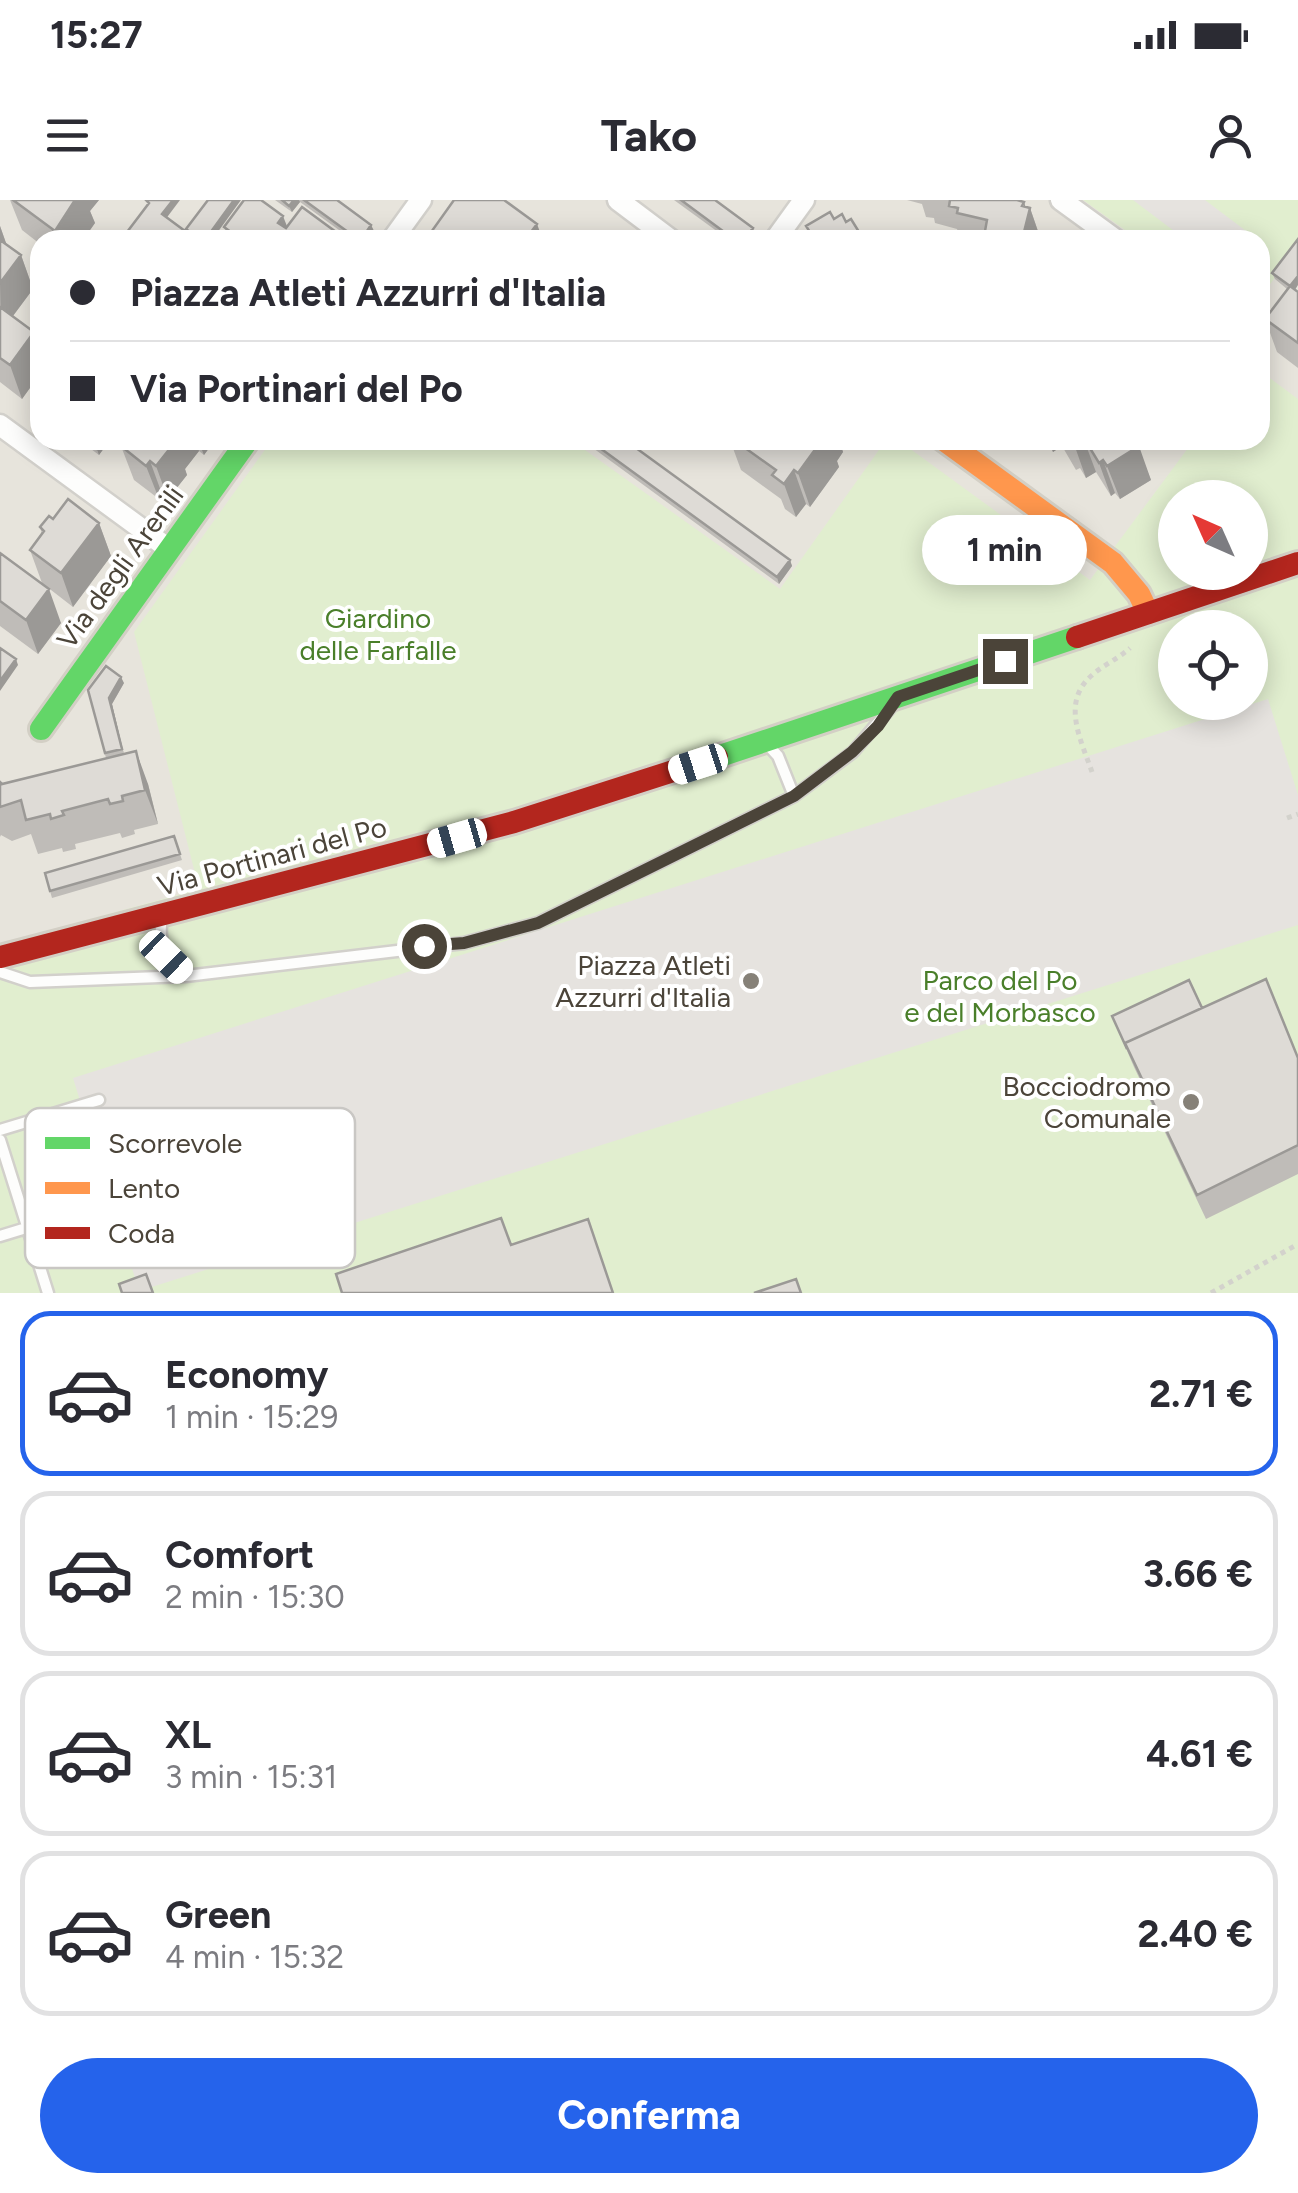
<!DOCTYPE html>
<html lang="it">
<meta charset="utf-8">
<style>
:root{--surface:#fff;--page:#f7f7f7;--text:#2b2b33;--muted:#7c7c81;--line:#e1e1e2;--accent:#2563eb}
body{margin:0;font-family:Figtree,sans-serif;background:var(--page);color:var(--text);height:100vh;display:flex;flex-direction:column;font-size:38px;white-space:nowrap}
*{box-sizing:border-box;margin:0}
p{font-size:32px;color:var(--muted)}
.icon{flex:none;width:55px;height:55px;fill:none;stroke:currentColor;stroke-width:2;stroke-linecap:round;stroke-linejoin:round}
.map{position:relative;height:1093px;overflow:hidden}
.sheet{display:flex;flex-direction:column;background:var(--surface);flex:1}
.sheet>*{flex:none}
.hud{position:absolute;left:30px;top:30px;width:1240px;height:220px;border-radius:30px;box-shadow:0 5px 25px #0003;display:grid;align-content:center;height:220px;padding:0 40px;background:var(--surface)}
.needle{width:65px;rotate:315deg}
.controls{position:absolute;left:1158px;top:280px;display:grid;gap:20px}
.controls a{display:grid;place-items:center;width:110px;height:110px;border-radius:50%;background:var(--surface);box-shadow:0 5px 25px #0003;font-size:50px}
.end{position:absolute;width:45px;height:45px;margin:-22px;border:12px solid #4b4439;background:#fff;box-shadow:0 0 0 5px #fff}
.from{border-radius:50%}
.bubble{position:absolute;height:70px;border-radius:35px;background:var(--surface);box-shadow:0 5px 25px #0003;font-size:32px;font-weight:700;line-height:70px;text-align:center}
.car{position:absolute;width:30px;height:60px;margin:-30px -15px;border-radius:12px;box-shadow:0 0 8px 2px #0007;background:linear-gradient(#fff 24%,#345 0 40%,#fff 0 76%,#345 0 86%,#fff 0)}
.hud b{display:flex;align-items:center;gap:35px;height:95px;font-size:38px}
.hud b+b{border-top:2px solid var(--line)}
.hud i{width:25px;height:25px;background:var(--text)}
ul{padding:18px 0 0;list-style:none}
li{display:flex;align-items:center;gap:30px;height:165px;margin:0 20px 15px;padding:0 20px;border:5px solid var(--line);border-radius:30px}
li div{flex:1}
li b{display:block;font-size:38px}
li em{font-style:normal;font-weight:700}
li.selected{border-color:var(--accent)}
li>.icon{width:90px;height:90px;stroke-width:1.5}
.cta{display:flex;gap:20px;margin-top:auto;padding:20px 40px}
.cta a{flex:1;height:115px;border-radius:60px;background:var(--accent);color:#fff;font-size:40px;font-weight:700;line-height:115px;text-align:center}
.status{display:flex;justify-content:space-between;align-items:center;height:70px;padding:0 50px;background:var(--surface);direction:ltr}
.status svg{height:28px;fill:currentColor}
header{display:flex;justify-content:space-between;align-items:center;height:130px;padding:0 40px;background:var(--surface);font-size:45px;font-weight:700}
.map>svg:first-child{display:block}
.residential{fill:#e7e4dc;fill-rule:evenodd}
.green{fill:#e1eecf;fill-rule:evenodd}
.parking{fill:#e6e3df}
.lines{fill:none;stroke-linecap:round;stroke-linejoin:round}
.lane-casing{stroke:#d2d0cb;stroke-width:15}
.street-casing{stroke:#d2d0cb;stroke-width:25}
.fast-casing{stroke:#d3cfc5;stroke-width:28}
.slow-casing{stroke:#d3cfc5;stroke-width:28}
.jam-casing{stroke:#d3cfc5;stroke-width:28}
.path{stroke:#d3d2cc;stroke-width:5;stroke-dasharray:5 5;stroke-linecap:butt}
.lane{stroke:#fdfdfc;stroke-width:10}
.street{stroke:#fdfdfc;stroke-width:20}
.fast{stroke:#63d668;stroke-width:22}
.slow{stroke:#ff974d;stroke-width:22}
.jam{stroke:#b3261e;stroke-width:22}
.wall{fill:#bfbcb8}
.shaded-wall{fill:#9b9996}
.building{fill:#dedbd6;stroke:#9b9996;stroke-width:2.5}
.route{stroke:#4b4439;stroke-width:12}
.poi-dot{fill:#868178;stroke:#fff;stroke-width:4}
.labels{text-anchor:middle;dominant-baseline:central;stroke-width:8;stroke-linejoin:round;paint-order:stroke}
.street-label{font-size:28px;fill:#4b4439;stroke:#fff}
.park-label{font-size:28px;fill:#4a7f2a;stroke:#fff}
.poi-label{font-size:28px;fill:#4b4439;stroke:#fff;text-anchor:end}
.key{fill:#fff;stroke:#c9c7c4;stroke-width:2.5}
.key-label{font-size:28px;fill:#4b4439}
</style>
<div class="status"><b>15:27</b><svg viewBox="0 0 49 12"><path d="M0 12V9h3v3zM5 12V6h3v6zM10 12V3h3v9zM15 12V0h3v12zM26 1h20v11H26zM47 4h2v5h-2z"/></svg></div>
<header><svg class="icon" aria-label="menu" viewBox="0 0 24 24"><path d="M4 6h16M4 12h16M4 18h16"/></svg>Tako<svg class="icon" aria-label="person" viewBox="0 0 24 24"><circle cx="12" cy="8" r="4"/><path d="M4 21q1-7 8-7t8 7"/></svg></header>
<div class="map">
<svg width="1298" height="1093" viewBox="0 0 1298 1093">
<rect width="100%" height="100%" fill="#f4f2ee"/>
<path class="residential" d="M0,0H1298V345L1250,298H1175V372L433,625L0,744ZM40,40H1260V240H40Z"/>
<path class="green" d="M1083,0H1298V46L1260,98V40H1139Z
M1260,171L1298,199V1093H0V744L199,689L134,432L272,240H571L780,389L886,240H898L1090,380L1194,240H1260ZM1175,298H1250V372H1175ZM1175,428H1250V502H1175Z"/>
<path class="parking" d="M1133,0H1205L1258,40H1186Z
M1268,499L1298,595V725L139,1091L73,878Z"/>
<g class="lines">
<g class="lane-casing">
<path id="lane" d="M767,544L778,556L794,596
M162,717C157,744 166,757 185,776
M0,772L30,782L186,776L464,743L538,723L794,596L853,552L892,506
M0,930L99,900
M0,940L48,1093
M0,1036L131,996"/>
</g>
<g class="street-casing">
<path id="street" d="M618,0L671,40
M1061,0L1116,40
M392,40L421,0
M775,40L804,0
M0,225L169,349"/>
</g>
<g class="fast-casing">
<path id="fast" d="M41,529L248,240
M717,557L1077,437"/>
</g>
<g class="slow-casing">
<path id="slow" d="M944,240L1113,363L1139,394L1148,413"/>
</g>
<g class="jam-casing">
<path id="jam" d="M1077,437L1298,363
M0,757L514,622L717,557"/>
</g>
<path class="path" d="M1092,572C1081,540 1061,503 1091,476C1103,465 1118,459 1130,448
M1287,618L1298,614
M1211,1093L1298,1044"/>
<use href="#lane" class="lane"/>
<use href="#street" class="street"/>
<use href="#fast" class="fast"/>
<use href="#slow" class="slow"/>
<use href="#jam" class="jam"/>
</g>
<path class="wall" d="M10,0H99L90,11L95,23L83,40H40V44L22,30Z
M275,0H337L371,25L374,31L368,40H353L300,2L292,12Z
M674,0H715L755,34L751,40H729Z
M907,0H1017L1026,7L1030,8L1041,40H961L957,29L935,23L934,18L926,17L922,4Z
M0,26L6,43L5,44L21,55L33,89L13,116L34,132L40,147V174L22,199L0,182Z
M224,27H287L339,40H229Z
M186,29L212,40H194L188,36Z
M1272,73L1298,92V168L1277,152L1265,119L1287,89L1275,79Z
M79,240H110L99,255Z
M126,240H215L204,255L199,251L185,269L187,275L168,299L162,294L159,299L134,280L121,246Z
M582,240H625L790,360L792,366L779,384Z
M730,240H839L843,252L837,261L839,267L810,307L806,304L796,317L785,309L781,299L741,270Z
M1040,240H1135L1151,280L1120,299L1115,293L1111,296L1096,272L1086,278L1080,268L1076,270L1062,246L1053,252L1048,243L1044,246Z
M53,319L99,323L111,356L73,407L42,383L30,350L42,334L40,327Z
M0,353L61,423L38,454L0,426Z
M124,483L112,504L124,554L148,584L158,624L134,630L135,634L122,638L120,633L75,644L76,649L63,652L62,648L38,654L31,634L12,641L1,635L0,637V582L2,584L106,558L88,490Z
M174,636L182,660L52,698L50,691Z
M1112,816L1298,858V974L1206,1019L1134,867Z"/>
<path class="shaded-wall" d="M75,0H99L90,11L95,23L83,40H58L55,31Z
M173,0H180L165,20L162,14Z
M234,0H241L212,40H205Z
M294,0H299L300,2L292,12L289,6Z
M1024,2L1028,14L1030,8L1041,40H1022Z
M283,16L290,34L278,23Z
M537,24L543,40H525Z
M371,25L374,31L368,40H361Z
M0,26L6,43L0,51Z
M753,28L755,34L751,40H744Z
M336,32L339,40H329Z
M21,55L33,89L1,132L0,83Z
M1298,76V85L1293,93L1290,86Z
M34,132L40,147V174L22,199L10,165Z
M103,240H110L99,255L97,249Z
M171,240H195L199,251L185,269L187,275L168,299L156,266Z
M198,240H215L204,255Z
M822,240H839L843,252L837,261L839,267L810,307L798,273Z
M1049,240H1059L1062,246L1053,252Z
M1081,240H1084L1096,272L1086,278L1074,244Z
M1139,246L1151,280L1120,299L1107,266Z
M1103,260L1115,293L1111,296L1099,263Z
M150,261L162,294L159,299L146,266Z
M794,270L806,304L796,317L784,284Z
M99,323L111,356L73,407L61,373Z
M790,360L792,366L779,384L777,377Z
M49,389L61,423L38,454L26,420Z
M16,459L18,465L0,491V481Z
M121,477L124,483L112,504L124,555L109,498Z
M136,551L148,584L158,624L145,590Z"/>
<path class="building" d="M13,0H75L55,31Z
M146,0H173L162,14L185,31L178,40H121L149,3Z
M208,0H234L205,40H200L186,29Z
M244,0H261L283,16L278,23L286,28L302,7L336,32L329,40H242L224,27Z
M282,0H294L289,6Z
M304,0H337L371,25L361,40H359Z
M454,0H504L537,24L525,40H484L476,34L471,40H434L429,35Z
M681,0H715L753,28L744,40H735Z
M950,0H1017L1024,2L1022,6L1030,8L1022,40H1002L993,38L994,33L985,31L987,20L957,13L958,8L949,6Z
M830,12L834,19L842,14L846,22L851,19L864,40H815L806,26Z
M183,32L193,40H178Z
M1298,39V76L1290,86L1272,73Z
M0,40L21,55L0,83Z
M1290,86L1298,92V143L1265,119Z
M0,107L34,132L10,165L0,158Z
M86,240H103L97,249Z
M126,240H172L175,242L156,266L150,261L146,266L121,246Z
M589,240H625L790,360L777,377Z
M734,240H822L798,273L794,270L784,284L772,275L776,270Z
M1085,240H1135L1139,246L1107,266L1103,260L1099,263Z
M68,299L99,323L61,373L30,350L44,331L40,327L49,316L53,319Z
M0,353L49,389L26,420L0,401Z
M0,448L16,459L0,481Z
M106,466L121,477L109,498L122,549L105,553L88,490Z
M136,551L145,590L122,596L123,601L110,604L108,599L62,611L64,615L51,619L50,614L26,620L21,600L0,607V582L2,584Z
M174,636L180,654L50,691L45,673Z
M1266,779L1298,858V945L1197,995L1125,843Z
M1189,780L1202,808L1125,843L1127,849L1112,816Z
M501,1018L511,1045L588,1019L613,1093H342L336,1074Z
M146,1074L153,1093H122L119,1084Z
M796,1079L801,1093H754Z"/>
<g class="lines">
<path class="route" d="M424,746L464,743L538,723L794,596L852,552L878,526L898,497L1005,461"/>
</g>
<g class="poi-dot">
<circle cx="751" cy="781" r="10"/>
<circle cx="1191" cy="902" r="10"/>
</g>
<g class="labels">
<g class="street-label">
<text transform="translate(120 367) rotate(-54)">Via degli Arenili</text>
<text transform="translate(272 656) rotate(-15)">Via Portinari del Po</text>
</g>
<g class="park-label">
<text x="378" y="418">Giardino<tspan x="378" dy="32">delle Farfalle</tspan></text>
<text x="1000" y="780">Parco del Po<tspan x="1000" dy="32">e del Morbasco</tspan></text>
</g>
<g class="poi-label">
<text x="731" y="765">Piazza Atleti<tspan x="731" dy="32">Azzurri d'Italia</tspan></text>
<text x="1171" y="886">Bocciodromo<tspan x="1171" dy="32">Comunale</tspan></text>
</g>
</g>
<rect x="25" y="908" width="330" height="160" rx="15" class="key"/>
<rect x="45" y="937" width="45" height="12" fill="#63d668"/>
<rect x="45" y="982" width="45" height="12" fill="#ff974d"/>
<rect x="45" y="1027" width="45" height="12" fill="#b3261e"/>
<g class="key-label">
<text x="108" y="953">Scorrevole</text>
<text x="108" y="998">Lento</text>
<text x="108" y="1043">Coda</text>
</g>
</svg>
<div class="controls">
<a><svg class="needle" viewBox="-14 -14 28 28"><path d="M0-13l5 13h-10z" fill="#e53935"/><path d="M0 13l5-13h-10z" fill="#7c7c81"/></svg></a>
<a><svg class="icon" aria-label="locate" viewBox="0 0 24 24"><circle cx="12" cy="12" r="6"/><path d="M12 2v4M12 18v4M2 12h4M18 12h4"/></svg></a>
</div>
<i class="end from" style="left:424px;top:746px"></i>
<i class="end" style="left:1005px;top:461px"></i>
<div class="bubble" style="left:922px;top:315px;width:165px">1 min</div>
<i class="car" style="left:698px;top:564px;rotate:252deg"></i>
<i class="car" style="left:457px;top:638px;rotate:254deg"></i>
<i class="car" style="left:166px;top:757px;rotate:134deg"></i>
<div class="hud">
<b><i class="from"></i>Piazza Atleti Azzurri d'Italia</b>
<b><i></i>Via Portinari del Po</b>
</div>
</div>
<section class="sheet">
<ul>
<li class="selected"><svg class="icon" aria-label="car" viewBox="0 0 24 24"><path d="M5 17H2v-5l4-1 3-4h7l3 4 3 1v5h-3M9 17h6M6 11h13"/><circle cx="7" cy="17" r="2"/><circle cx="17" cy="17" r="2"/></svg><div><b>Economy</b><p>1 min · 15:29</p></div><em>2.71 €</em></li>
<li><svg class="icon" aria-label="car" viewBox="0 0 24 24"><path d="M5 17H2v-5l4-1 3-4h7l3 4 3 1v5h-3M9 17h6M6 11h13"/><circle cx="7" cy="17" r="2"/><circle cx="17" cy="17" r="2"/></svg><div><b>Comfort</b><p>2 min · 15:30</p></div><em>3.66 €</em></li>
<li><svg class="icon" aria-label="car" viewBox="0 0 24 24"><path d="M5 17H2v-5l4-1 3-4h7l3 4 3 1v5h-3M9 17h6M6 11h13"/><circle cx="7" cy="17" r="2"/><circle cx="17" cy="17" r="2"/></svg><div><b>XL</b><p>3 min · 15:31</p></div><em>4.61 €</em></li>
<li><svg class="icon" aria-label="car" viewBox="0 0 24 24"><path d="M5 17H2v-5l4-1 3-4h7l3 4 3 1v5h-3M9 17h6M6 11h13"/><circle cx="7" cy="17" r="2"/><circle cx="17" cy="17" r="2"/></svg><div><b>Green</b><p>4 min · 15:32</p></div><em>2.40 €</em></li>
</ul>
<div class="cta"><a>Conferma</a></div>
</section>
